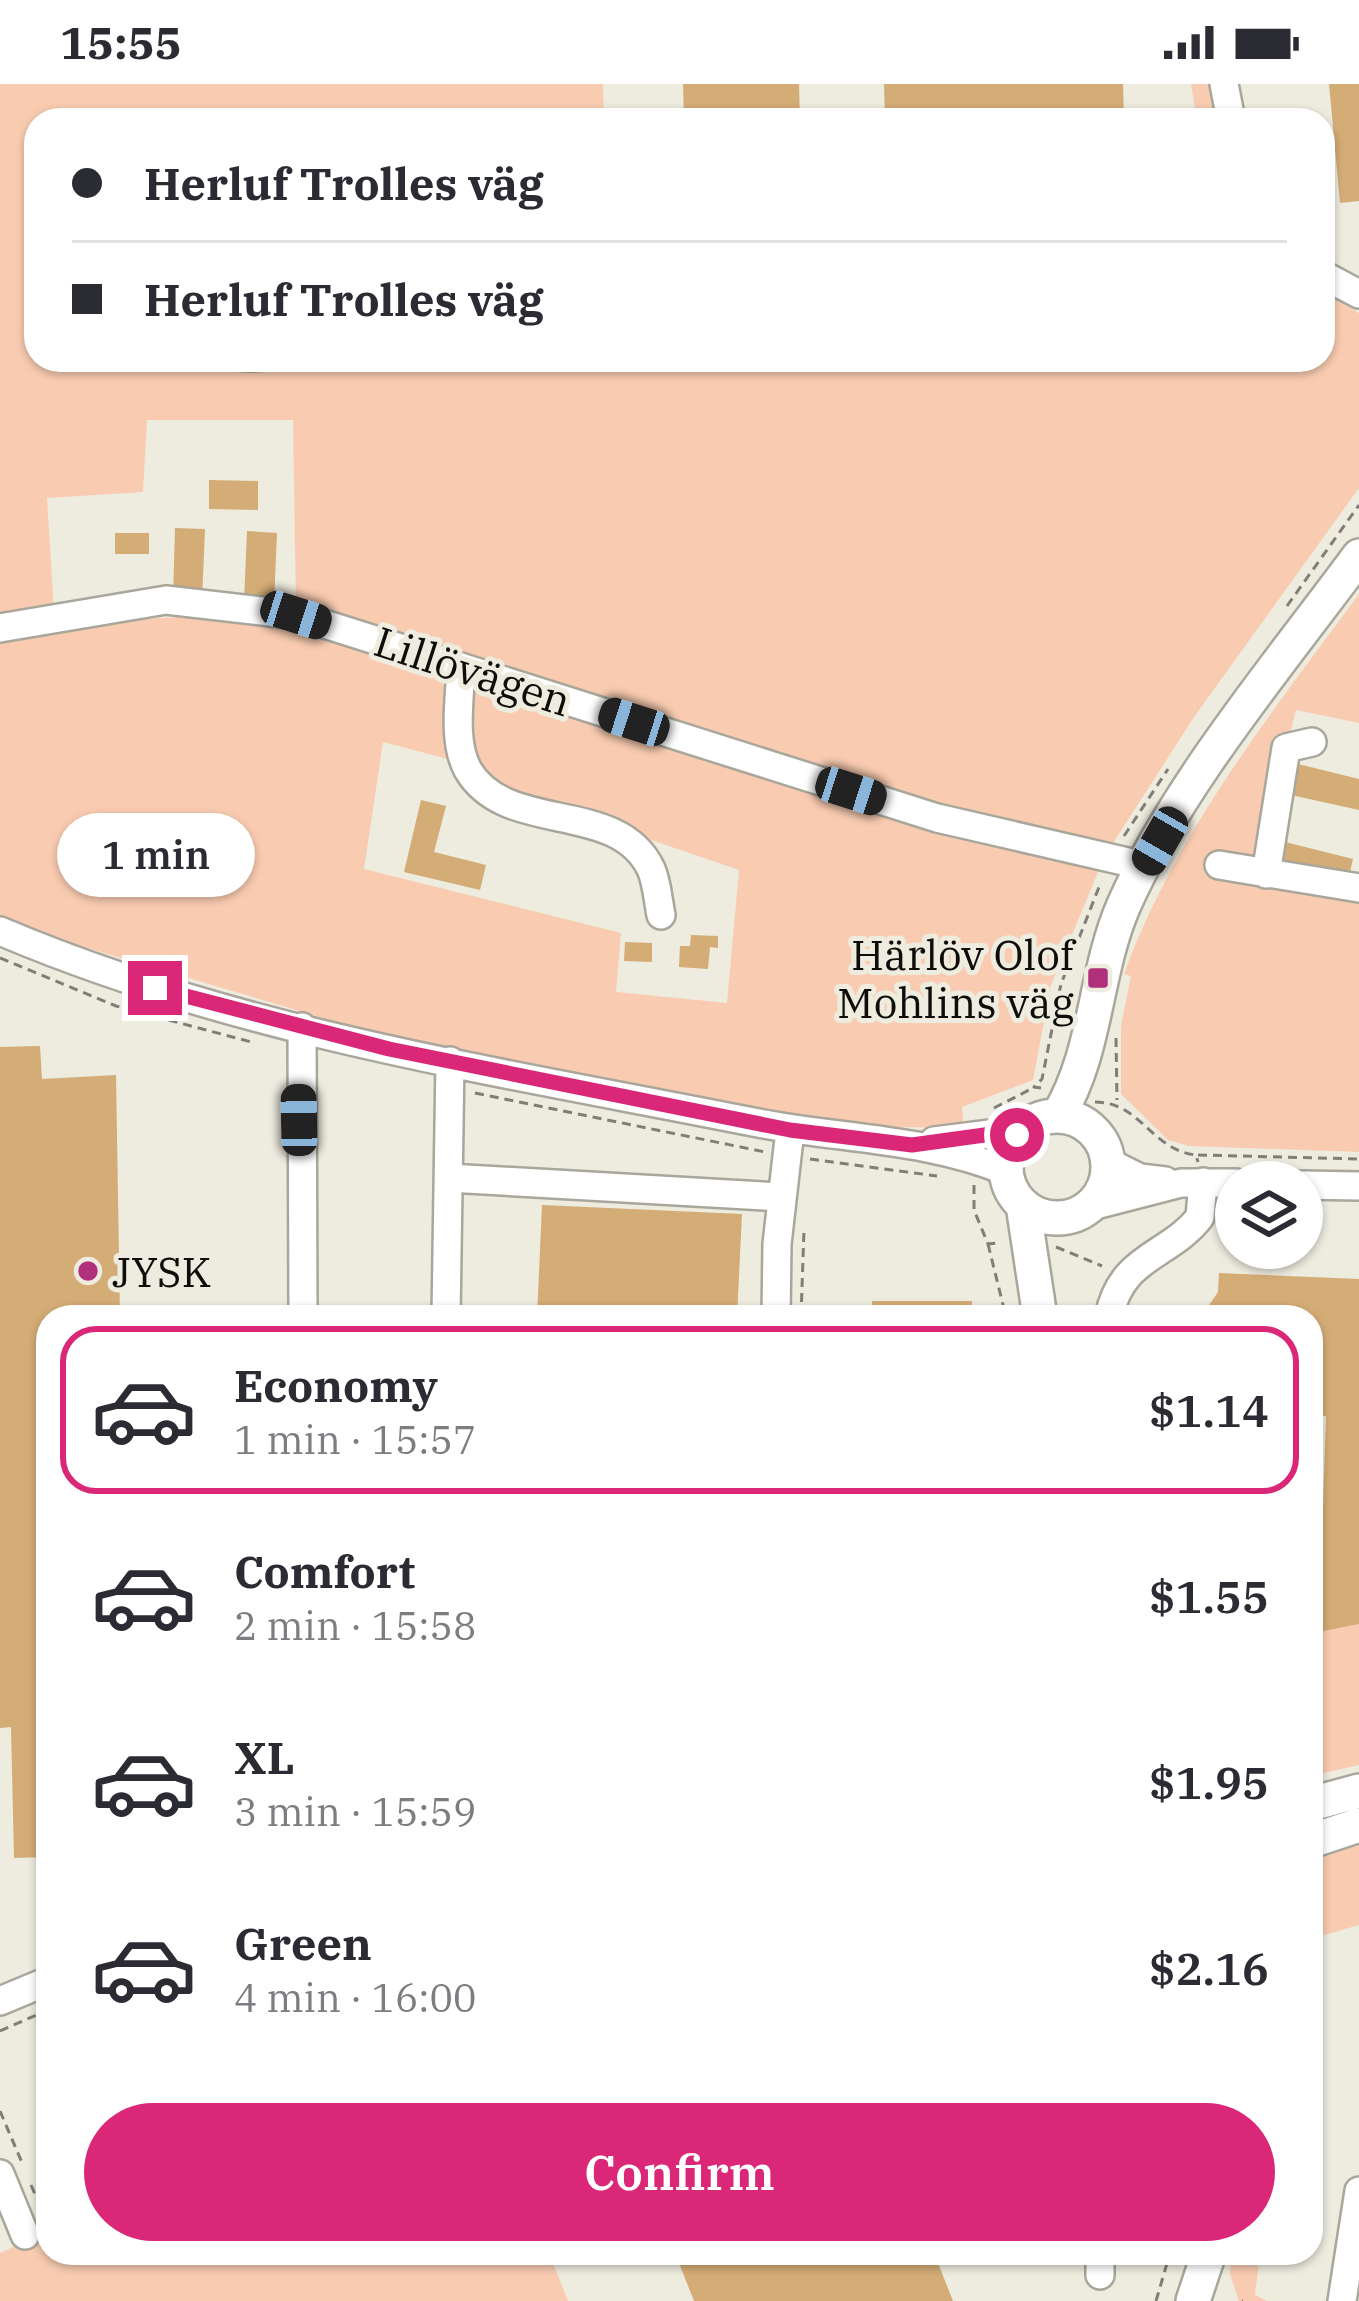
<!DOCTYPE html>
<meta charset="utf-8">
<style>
:root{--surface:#fff;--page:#f7f7f7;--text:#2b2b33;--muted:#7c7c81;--line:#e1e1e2;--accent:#db2777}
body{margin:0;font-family:"IBM Plex Serif",serif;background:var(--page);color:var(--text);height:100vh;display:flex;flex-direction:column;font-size:45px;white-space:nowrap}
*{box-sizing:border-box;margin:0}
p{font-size:39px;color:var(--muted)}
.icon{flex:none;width:66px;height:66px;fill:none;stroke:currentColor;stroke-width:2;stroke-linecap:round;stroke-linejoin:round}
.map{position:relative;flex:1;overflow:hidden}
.details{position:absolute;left:36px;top:1221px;width:1287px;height:960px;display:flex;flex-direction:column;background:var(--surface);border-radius:36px;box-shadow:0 3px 9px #0004}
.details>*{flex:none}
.banner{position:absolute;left:24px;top:24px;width:1311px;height:264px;border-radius:36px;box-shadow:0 3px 9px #0004;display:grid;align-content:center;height:264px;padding:0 48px;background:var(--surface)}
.controls{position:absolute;left:1215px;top:1077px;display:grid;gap:24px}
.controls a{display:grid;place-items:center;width:108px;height:108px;border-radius:50%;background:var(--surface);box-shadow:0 3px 9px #0004;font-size:60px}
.end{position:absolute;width:54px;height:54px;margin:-27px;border:15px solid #db2777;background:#fff;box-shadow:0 0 0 6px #fff}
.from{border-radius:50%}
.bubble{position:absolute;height:84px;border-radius:42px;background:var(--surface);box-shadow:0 3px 9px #0004;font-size:39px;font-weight:600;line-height:84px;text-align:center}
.car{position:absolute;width:36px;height:72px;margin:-36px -18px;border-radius:15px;box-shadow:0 0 9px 3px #0007;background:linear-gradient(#222 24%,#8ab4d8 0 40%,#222 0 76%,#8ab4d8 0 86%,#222 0)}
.banner b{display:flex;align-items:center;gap:42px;height:114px;font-size:45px}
.banner b+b{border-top:3px solid var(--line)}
.banner i{width:30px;height:30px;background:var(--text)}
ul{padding:21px 0 0;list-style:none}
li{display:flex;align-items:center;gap:36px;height:168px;margin:0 24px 18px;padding:0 24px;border:6px solid transparent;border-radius:36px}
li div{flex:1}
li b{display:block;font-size:45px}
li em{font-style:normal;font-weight:600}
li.selected{border-color:var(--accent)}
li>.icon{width:108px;height:108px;stroke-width:1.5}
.primary-button{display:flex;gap:24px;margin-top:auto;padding:24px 48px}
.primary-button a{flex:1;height:138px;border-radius:72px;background:var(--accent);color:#fff;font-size:48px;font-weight:600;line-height:138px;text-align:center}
.status{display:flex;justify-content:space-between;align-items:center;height:84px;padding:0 60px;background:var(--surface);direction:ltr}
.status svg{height:33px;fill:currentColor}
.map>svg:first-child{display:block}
.green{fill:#f9ccb1}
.water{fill:#86ab78}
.building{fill:#d4ac76}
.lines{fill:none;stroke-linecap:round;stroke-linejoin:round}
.minor-casing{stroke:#a9a69b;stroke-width:32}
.major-casing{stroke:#a9a69b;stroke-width:38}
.path{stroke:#807e77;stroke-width:3;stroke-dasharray:9 6;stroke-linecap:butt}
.minor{stroke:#fff;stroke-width:27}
.major{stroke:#fff;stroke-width:33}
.route{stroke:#db2777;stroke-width:15}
.poi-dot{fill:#b1307b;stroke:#eeebdf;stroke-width:4.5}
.labels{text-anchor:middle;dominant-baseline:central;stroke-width:10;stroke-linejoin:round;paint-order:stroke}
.street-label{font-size:42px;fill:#0e0d0a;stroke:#eeebdf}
.poi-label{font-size:42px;fill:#0e0d0a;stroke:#eeebdf;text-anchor:end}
</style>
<div class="status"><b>15:55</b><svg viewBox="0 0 49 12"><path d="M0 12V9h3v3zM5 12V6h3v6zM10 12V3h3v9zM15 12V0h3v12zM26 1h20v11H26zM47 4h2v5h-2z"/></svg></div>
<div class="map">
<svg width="1359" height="2217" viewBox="0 0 1359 2217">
<rect width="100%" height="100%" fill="#eeebdf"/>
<path class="green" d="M0,0H603L604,36H36V276H1323V208L1359,229V404L1194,633L1110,764L951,729L296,524L293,336H147L143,408L47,414L54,528L0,537Z
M1191,0H1212L1219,36H1197Z
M1359,510V639L1296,626L1253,797L1359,814V1068L1189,1062L1168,1056L1121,1010V942L1131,892L1124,890C1175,750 1271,629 1359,510Z
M213,531L290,541L443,588L452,676L383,658L364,785L621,849L616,908L727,919L739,786L499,704L477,680L470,598L1101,781L1051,901L1033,996L962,1023L964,1044L892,1043L693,1016L347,941L0,838V557L129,536Z
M1359,1540V1681L1311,1692V1559L1320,1557L1319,1548Z
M1359,1757V1841L1311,1855V1775Z
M48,2147V2169H549L568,2217H0V2169Z
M1232,2169H1260L1255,2211L1267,2217H1239L1230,2190Z"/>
<path class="water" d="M206,276H285V283C264,292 222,291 206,276Z"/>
<path class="building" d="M683,0H799L800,36H684Z
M884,0H1123L1124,36H885Z
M1329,0H1359V117L1340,119Z
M209,396L258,397V426L209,425Z
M175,444L205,445L202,516L173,515Z
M247,447L277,449L274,519L244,518Z
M115,449H149V470H115Z
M1298,680L1359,695V726L1291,711Z
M421,716L446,722L434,768L486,781L480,806L404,788Z
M1281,757L1353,775L1347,801L1274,783Z
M691,851L718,852V864L710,863L708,885L679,883L680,862H690Z
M625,858L652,859V878L624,877Z
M40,962L42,995L116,991L120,1233H48V1773L14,1774L11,1643L0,1644V963Z
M542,1121L742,1130L737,1233H537Z
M1219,1189L1359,1195V1540L1319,1548L1323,1456L1311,1455V1424L1323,1423L1326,1332H1311V1233H1201L1218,1208Z
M872,1217H972V1233H872Z
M556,2169H591L561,2181Z
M675,2169H934L953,2217H694Z"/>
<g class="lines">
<g class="minor-casing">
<path id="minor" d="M1224,0L1231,36
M1323,191L1359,210
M0,544L166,516L296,531L937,734L1145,782
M461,583C460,614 452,657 468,686C507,752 617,714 651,785C657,798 658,817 661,831
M1219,781L1359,804
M1266,790L1286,664L1312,658
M0,847C237,948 497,987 748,1037C834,1055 924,1053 1006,1087
M302,943L303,1233
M934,1057L1021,1046
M1108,1078L1140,1094L1165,1097
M449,1094L781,1113
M1302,1101L1359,1102
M1088,1123L1181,1099H1236
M446,1233L450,977
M776,1233L777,1160L790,1046
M1109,1233C1121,1171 1169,1173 1200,1133L1203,1098
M0,1917L48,1897
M0,2090L25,2151
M1100,2191V2169
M1342,2217L1359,2107"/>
</g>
<g class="major-casing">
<path id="major" d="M1058,1032C1097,968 1094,891 1123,823C1176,702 1281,578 1359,472
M1006 1083a51 51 0 1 1 102 0a51 51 0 1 1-102 0Z
M1023,1121L1040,1233
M1311,1720L1359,1707
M1311,1757L1359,1741
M1193,2217L1209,2169"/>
</g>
<path class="path" d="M1287,522L1359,421
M1124,752L1168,685
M0,874L116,922L255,959
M1116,954L1117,1016
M1041,1004L1034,1003L1042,995L1061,900L1101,798
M475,1009L765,1068
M1095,1018C1141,1018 1151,1066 1196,1071L1198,1078
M994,1024L1033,1004
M1198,1071L1359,1075
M810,1075L937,1092
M974,1101V1126L988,1160L999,1159
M988,1160L1006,1233
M1056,1163L1102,1182
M801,1233L804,1145
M0,1947L48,1926
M0,2027L23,2081
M31,2101L48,2140
M1156,2217L1170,2169
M1242,2217H1243"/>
<use href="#minor" class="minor"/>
<use href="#major" class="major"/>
</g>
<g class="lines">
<path class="route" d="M155,904L389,965L790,1046L912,1061L1021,1046L1017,1051"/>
</g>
<g class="poi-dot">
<rect x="1086" y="882" width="24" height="24" rx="6"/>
<circle cx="88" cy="1187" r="12"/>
</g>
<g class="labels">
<g class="street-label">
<text transform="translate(473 587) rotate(18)">Lillövägen</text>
</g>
<g class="poi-label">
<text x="1074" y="870">Härlöv Olof<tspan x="1074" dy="48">Mohlins väg</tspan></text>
<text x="112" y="1187" text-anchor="start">JYSK</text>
</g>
</g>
</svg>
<div class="controls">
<a><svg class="icon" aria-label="layers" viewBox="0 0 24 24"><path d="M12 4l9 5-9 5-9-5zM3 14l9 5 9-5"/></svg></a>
</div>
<i class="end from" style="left:1017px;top:1051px"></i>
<i class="end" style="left:155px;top:904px"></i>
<div class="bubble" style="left:57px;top:729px;width:198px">1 min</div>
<i class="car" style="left:296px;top:531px;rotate:108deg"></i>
<i class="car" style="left:634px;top:638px;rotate:288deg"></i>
<i class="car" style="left:851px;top:707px;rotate:108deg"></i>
<i class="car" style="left:1160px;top:757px;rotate:210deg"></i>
<i class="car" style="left:299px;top:1036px;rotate:359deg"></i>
<div class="banner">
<b><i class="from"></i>Herluf Trolles väg</b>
<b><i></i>Herluf Trolles väg</b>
</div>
<section class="details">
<ul>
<li class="selected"><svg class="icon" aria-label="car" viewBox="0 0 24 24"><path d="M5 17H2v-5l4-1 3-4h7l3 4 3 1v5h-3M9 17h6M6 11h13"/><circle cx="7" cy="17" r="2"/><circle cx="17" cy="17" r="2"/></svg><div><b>Economy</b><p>1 min · 15:57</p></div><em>$1.14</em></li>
<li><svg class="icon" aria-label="car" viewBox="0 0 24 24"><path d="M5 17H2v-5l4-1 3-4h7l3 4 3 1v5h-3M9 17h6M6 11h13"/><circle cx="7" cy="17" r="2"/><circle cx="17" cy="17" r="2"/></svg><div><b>Comfort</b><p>2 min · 15:58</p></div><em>$1.55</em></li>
<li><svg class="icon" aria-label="car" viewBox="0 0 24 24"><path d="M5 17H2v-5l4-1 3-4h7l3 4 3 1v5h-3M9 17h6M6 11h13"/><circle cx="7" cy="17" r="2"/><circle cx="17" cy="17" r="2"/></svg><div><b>XL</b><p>3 min · 15:59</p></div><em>$1.95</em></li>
<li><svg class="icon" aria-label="car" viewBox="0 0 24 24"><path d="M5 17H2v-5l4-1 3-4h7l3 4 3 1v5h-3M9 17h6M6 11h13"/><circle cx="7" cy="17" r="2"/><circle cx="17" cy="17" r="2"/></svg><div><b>Green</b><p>4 min · 16:00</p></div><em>$2.16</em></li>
</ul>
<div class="primary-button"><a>Confirm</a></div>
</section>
</div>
